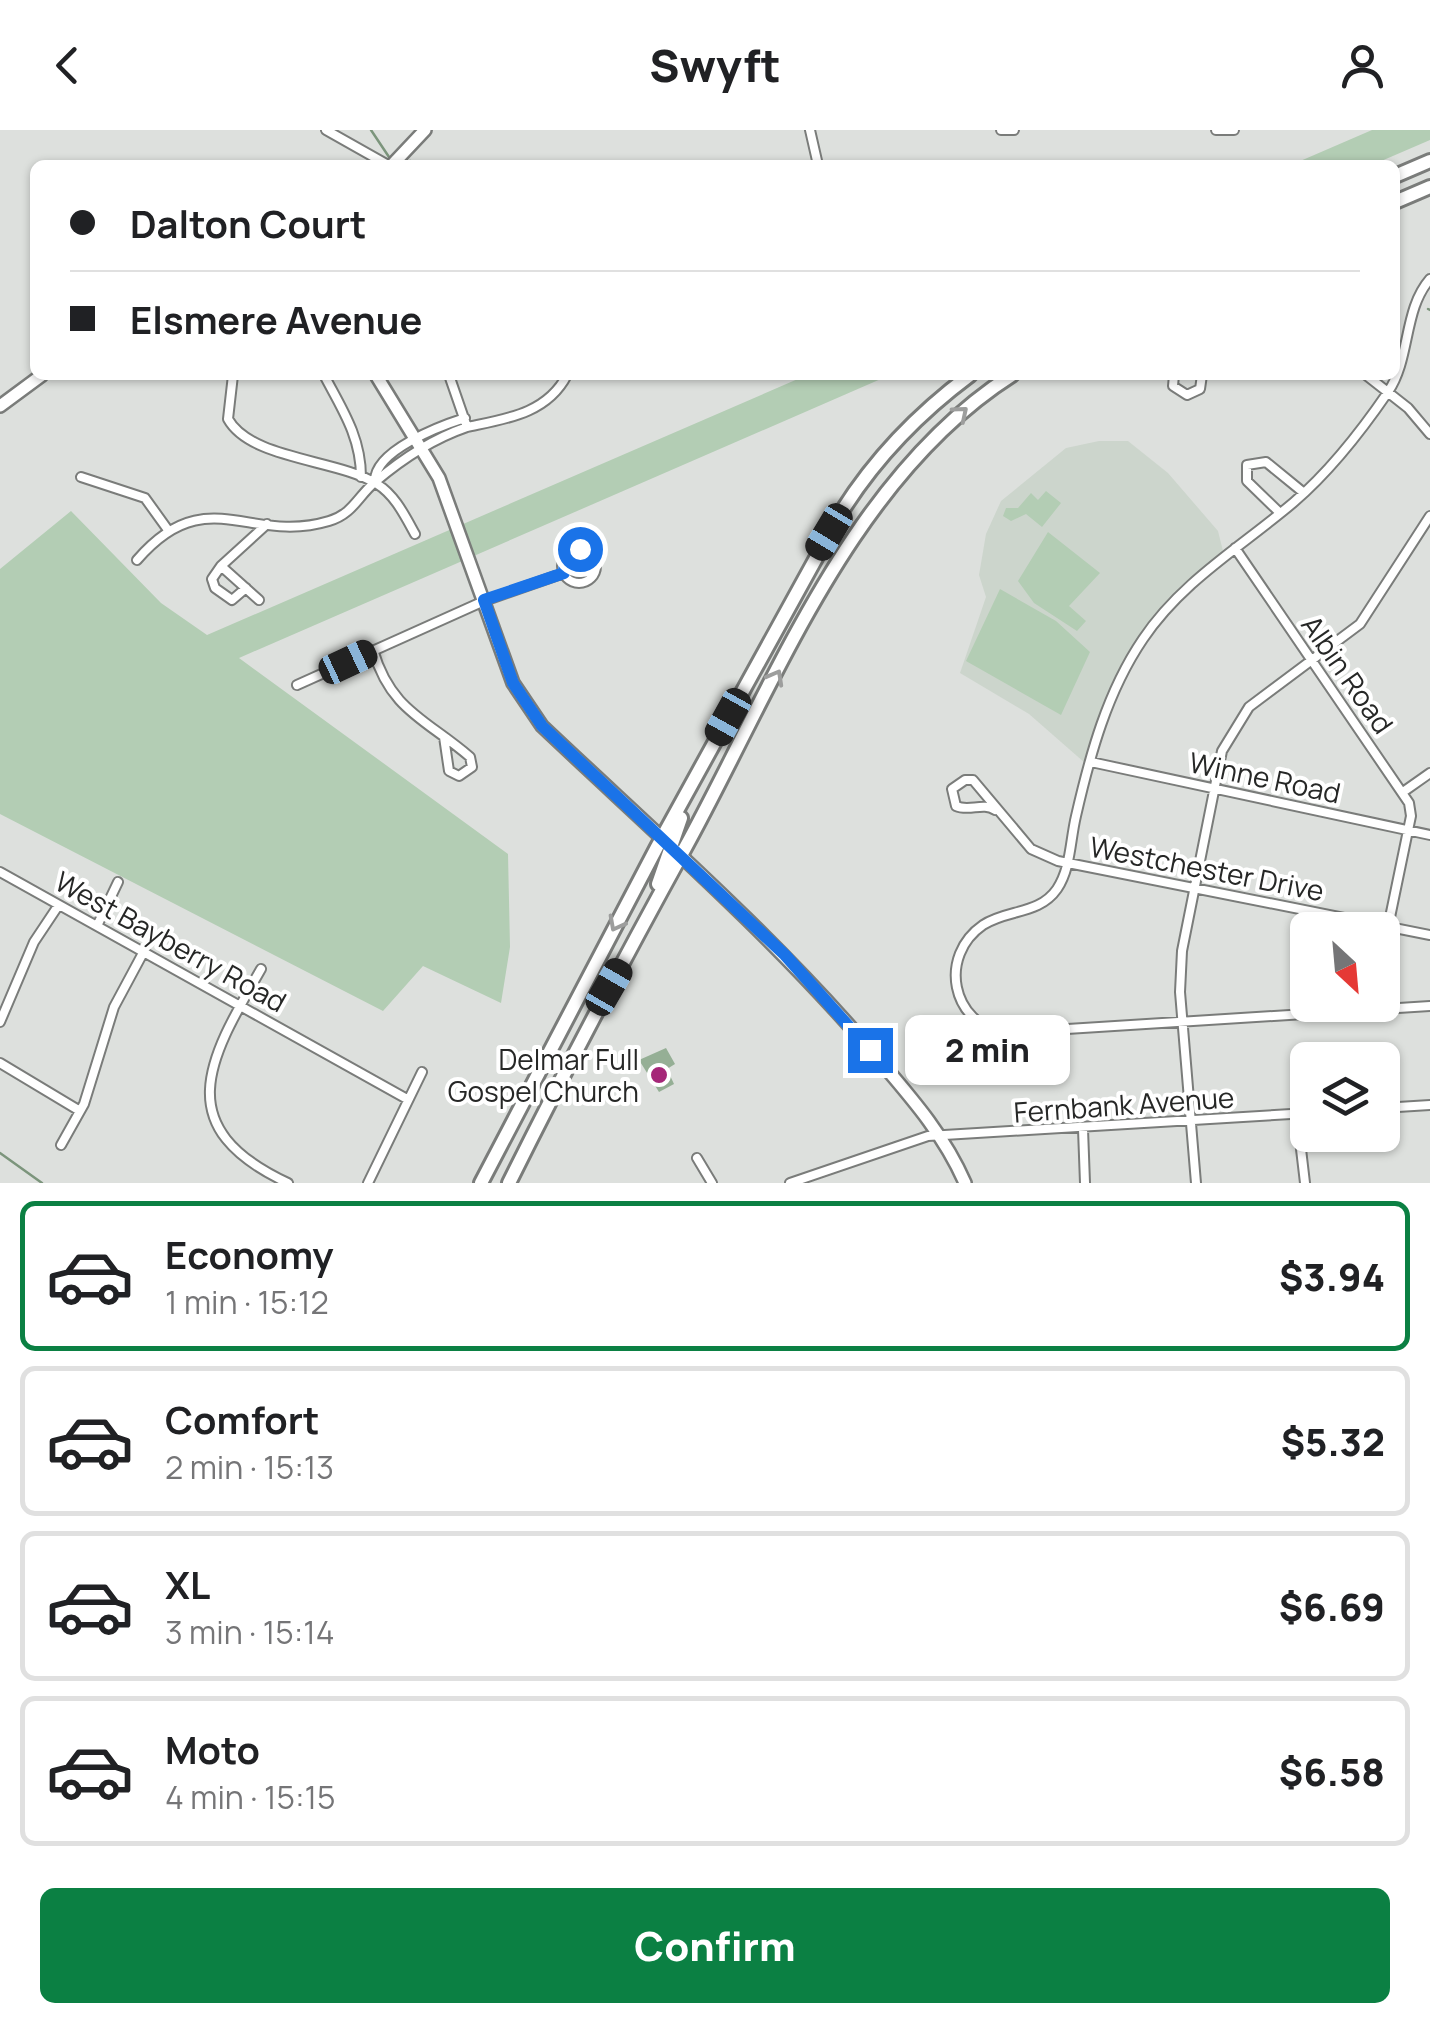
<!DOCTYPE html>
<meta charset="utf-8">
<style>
:root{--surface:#fff;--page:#f2f2f2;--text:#202124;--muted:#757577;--line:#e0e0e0;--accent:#0b8043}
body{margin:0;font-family:Manrope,sans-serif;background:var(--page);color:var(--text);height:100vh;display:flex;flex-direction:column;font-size:38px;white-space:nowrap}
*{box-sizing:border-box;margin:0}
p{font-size:32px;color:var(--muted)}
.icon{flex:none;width:55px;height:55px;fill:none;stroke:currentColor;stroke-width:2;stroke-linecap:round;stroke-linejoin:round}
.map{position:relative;height:1053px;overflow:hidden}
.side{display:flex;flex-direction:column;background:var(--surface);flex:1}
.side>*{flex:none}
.guide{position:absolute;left:30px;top:30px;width:1370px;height:220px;border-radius:15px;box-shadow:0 2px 8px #0004;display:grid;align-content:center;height:220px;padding:0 40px;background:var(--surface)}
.needle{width:65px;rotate:154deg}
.tools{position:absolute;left:1290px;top:782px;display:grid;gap:20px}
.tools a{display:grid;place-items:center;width:110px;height:110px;border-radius:15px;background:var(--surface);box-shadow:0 2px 8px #0004;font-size:50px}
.end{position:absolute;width:45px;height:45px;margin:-22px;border:12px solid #1a73e8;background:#fff;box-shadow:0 0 0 5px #fff}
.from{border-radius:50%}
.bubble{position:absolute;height:70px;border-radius:15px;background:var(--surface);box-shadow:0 2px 8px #0004;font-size:32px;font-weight:800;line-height:70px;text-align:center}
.car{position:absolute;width:30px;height:60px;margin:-30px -15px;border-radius:12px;box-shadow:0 0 8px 2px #0007;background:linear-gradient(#222 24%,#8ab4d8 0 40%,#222 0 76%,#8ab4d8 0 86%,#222 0)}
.guide b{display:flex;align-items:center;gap:35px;height:95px;font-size:38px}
.guide b+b{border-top:2px solid var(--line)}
.guide i{width:25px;height:25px;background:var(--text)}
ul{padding:18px 0 0;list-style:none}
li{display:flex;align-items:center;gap:30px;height:150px;margin:0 20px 15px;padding:0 20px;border:5px solid var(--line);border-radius:15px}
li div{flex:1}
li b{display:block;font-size:38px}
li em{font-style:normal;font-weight:800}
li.on{border-color:var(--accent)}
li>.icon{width:90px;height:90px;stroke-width:1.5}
.cta{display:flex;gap:20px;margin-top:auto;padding:20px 40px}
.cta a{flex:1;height:115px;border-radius:15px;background:var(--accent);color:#fff;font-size:40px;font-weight:800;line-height:115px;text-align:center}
header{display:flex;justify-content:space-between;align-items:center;height:130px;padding:0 40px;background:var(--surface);font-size:45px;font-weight:800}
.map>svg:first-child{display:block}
.built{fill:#ccd5cc}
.green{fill:#b3cdb4}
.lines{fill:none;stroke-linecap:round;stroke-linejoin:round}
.stream{stroke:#7c957c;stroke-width:2.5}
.building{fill:#95af95}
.street-casing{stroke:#7a7c7a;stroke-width:12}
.secondary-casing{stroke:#7a7c7a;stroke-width:16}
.primary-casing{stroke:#7a7c7a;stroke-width:18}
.street{stroke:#fff;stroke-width:8}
.secondary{stroke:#fff;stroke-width:11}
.primary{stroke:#fff;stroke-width:12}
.oneway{stroke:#9d9e9d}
.route{stroke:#1a73e8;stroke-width:12}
.poi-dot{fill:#a52778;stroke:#fff;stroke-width:4}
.labels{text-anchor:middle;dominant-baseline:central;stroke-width:8;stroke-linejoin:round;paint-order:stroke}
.street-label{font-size:28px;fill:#262726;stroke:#fff}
.poi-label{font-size:28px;fill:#262726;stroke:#fff;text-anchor:end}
</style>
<header><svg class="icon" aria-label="back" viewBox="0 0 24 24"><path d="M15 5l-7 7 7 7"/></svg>Swyft<svg class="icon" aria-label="person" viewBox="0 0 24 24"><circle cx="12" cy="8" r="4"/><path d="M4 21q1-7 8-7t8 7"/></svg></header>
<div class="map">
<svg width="1430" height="1053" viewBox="0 0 1430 1053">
<rect width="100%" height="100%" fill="#dde0dd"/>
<path class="built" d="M1099,311H1128L1168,343L1218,401L1223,421L1177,461L1146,497L1104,576L1085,633L1029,584L960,543L986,467L979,445L986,404L1001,371L1066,318Z"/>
<path class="green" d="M1372,0H1430V10L1372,35H1291Z
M807,245H890L239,528L508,724L510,817L501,873L423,836L383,881L0,684V439L71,381L161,473L207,505Z
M1046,361L1061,373L1042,397L1026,384L1011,391L1003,386L1006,378H1018L1031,363L1038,370Z
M1048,402L1100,443L1069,476L1086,491L1077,501L1034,473L1018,451Z
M1000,459L1056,491L1090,522L1061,585L966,531Z"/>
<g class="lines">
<path class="stream" d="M371,0L389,27
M410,31L430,35
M1395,172H1398
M1428,179L1430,180
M0,1023L42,1053"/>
</g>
<path class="building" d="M666,918L675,934L667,939L674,954L659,962L639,930Z"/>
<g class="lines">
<g class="street-casing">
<path id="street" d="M326,0L388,35
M810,0L818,35
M1001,0H1014
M1216,0H1234
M1430,149C1403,180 1411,228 1388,262C1362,300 1329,342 1294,372C1241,417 1182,451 1143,509C1107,562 1090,625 1076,686C1070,711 1071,738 1057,759C1039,785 1007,779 983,795C938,826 951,894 1005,903L1430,876
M233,245L228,289C251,330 338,329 377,354C395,365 405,386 415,404
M324,245C342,279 361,307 361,347
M449,245L467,297C505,289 547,284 567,245
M1174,245L1173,256L1187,265L1200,259L1202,245
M1366,245L1408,278L1430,304
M81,347L145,368L168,400
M375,352C373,321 440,296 465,288
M1280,383L1247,351V335L1266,332L1304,363
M1235,418L1409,673L1411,686L1388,797
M562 436a17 17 0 1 1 34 0a17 17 0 1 1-34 0Z
M137,430C206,350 249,415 329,391C353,384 358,366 375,352C402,329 432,309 467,297
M221,436L212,449L215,458L232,470L246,458
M259,470L221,436L267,394
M373,520C391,581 426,589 470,627L472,637L459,646L449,641L444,607
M297,555L484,471L564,443
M1091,632L1430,705
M1403,662L1430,643
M995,680C983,672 969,682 956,676L952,659L965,650H973L1031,719L1058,731L1430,805
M0,742L407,969
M97,796L118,752
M261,839C209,929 168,997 288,1053
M0,892L34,812L58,776
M0,933L80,981
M1382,978L1430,975
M1297,985L1305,1053
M1083,999L1085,1053
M61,1015L84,974L114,877L143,823
M697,1028L712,1053
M368,1053L422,942
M790,1053L928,1006L1308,983
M1196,1053L1180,862L1182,821L1222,621L1249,577L1360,494L1430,386"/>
</g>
<g class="secondary-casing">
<path id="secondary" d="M392,35L425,0
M376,245L439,348L513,553L542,596C653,701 768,801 868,917C905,961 942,1000 965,1053
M0,276L42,245"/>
</g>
<g class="primary-casing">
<path id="primary" d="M1395,46L1430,31
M1395,72L1430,57
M658,754L681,688
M481,1053L657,717L842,381C876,327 919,283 970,245
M509,1053C565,940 624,829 685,718C774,556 850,348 1012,245"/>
</g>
<use href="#street" class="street"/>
<use href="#secondary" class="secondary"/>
<use href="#primary" class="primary"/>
</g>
<defs><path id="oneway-chevron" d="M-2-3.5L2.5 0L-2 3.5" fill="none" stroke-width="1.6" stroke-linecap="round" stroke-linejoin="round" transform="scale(2.5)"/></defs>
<g class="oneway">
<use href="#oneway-chevron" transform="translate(961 283) rotate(-40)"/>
<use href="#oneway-chevron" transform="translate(776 547) rotate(-61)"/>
<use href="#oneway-chevron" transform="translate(616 794) rotate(118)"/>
</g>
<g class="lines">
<path class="route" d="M580,419L565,426L564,443L484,470L513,553L542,596L785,825L870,920"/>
</g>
<circle class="poi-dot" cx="659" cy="945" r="10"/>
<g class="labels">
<g class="street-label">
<text transform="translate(1348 544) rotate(55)">Albin Road</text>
<text transform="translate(1265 647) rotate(12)">Winne Road</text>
<text transform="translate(1207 738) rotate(11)">Westchester Drive</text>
<text transform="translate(171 811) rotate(29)">West Bayberry Road</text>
<text transform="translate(1124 974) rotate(-4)">Fernbank Avenue</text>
</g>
<g class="poi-label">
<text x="639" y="929">Delmar Full<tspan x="639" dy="32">Gospel Church</tspan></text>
</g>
</g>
</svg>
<div class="tools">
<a><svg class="needle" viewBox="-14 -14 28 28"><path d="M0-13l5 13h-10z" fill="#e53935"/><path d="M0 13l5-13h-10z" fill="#757577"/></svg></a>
<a><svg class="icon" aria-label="layers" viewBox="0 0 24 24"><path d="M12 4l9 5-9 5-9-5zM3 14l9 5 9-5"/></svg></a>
</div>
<i class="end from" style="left:580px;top:419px"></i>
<i class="end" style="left:870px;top:920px"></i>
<div class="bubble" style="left:905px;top:885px;width:165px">2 min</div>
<i class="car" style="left:829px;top:402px;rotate:211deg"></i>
<i class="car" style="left:348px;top:532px;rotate:65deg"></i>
<i class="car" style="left:728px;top:587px;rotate:209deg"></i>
<i class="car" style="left:609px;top:857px;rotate:30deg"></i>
<div class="guide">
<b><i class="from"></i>Dalton Court</b>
<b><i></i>Elsmere Avenue</b>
</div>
</div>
<section class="side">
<ul>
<li class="on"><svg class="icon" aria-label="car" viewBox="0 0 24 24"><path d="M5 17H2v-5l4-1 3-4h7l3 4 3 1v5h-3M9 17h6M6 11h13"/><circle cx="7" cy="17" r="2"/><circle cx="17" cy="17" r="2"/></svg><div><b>Economy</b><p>1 min · 15:12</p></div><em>$3.94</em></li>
<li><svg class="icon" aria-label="car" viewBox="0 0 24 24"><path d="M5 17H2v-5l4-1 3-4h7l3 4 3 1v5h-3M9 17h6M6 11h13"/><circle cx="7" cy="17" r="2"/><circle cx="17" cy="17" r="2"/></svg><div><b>Comfort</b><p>2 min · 15:13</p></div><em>$5.32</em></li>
<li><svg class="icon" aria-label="car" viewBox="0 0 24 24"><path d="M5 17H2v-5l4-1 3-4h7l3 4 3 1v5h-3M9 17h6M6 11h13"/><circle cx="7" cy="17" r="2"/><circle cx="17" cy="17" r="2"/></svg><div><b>XL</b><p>3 min · 15:14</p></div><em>$6.69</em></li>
<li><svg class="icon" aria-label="car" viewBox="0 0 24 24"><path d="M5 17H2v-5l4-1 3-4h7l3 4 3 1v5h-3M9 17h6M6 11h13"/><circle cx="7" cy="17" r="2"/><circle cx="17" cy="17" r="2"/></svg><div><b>Moto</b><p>4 min · 15:15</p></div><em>$6.58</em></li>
</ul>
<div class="cta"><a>Confirm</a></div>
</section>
